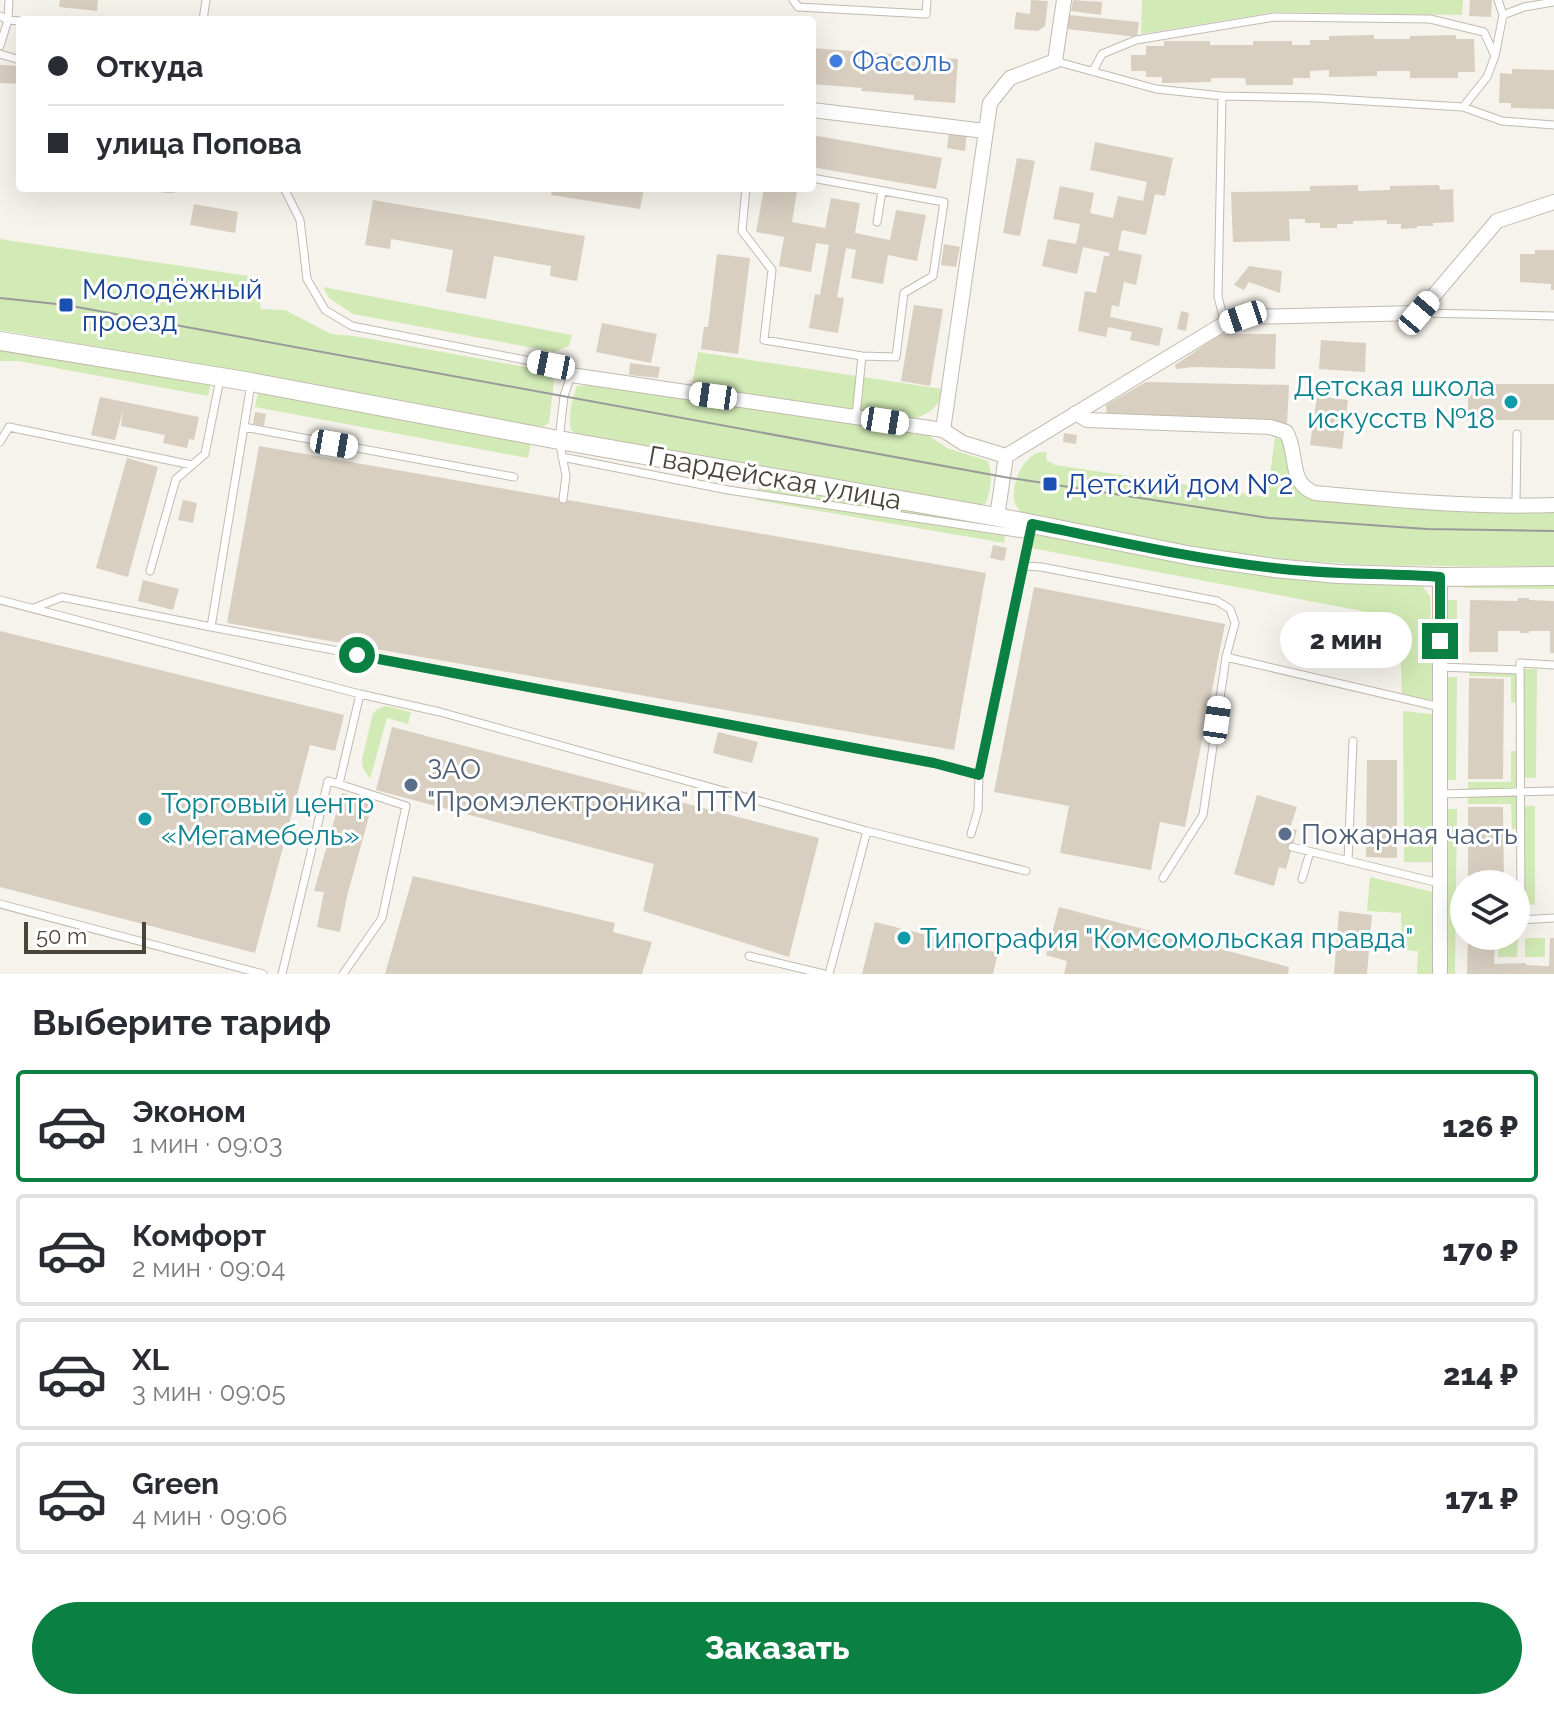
<!DOCTYPE html>
<html lang="ru">
<meta charset="utf-8">
<style>
:root{--surface:#fff;--page:#f2f2f3;--text:#2b2b33;--muted:#7c7c81;--line:#e1e1e2;--accent:#0b8043}
body{margin:0;font-family:Raleway,sans-serif;background:var(--page);color:var(--text);height:100vh;display:flex;flex-direction:column;font-size:30px;white-space:nowrap}
*{box-sizing:border-box;margin:0}
p{font-size:26px;color:var(--muted)}
.icon{flex:none;width:44px;height:44px;fill:none;stroke:currentColor;stroke-width:2;stroke-linecap:round;stroke-linejoin:round}
.map{position:relative;height:974px;overflow:hidden}
.sheet{display:flex;flex-direction:column;background:var(--surface);flex:1}
.sheet>*{flex:none}
.guide{position:absolute;left:16px;top:16px;width:800px;height:176px;border-radius:8px;box-shadow:0 8px 32px #0002;display:grid;align-content:center;height:176px;padding:0 32px;background:var(--surface)}
.controls{position:absolute;left:1450px;top:870px;display:grid;gap:16px}
.controls a{display:grid;place-items:center;width:80px;height:80px;border-radius:50%;background:var(--surface);box-shadow:0 8px 32px #0002;font-size:40px}
.scale{position:absolute;left:24px;bottom:20px;width:122px;box-sizing:border-box;padding-left:8px;border:4px solid #4b4439;border-top:0;font-size:22px;line-height:28px;white-space:nowrap;color:#4b4439;-webkit-text-stroke:6px #fff;paint-order:stroke}
.end{position:absolute;width:36px;height:36px;margin:-18px;border:10px solid #0b8043;background:#fff;box-shadow:0 0 0 4px #fff}
.from{border-radius:50%}
.bubble{position:absolute;height:56px;border-radius:28px;background:var(--surface);box-shadow:0 8px 32px #0002;font-size:26px;font-weight:800;line-height:56px;text-align:center}
.car{position:absolute;width:24px;height:48px;margin:-24px -12px;border-radius:10px;box-shadow:0 0 6px 2px #0007;background:linear-gradient(#fff 24%,#345 0 40%,#fff 0 76%,#345 0 86%,#fff 0)}
.guide b{display:flex;align-items:center;gap:28px;height:76px;font-size:30px}
.guide b+b{border-top:2px solid var(--line)}
.guide i{width:20px;height:20px;background:var(--text)}
ul{padding:0;list-style:none}
li{display:flex;align-items:center;gap:24px;height:112px;margin:0 16px 12px;padding:0 16px;border:4px solid var(--line);border-radius:8px}
li div{flex:1}
li b{display:block;font-size:30px}
li em{font-style:normal;font-weight:800}
li.current{border-color:var(--accent)}
li>.icon{width:72px;height:72px;stroke-width:1.5}
h2{padding:0 32px;font-size:36px;line-height:96px}
.action{display:flex;gap:16px;margin-top:auto;padding:16px 32px}
.action a{flex:1;height:92px;border-radius:48px;background:var(--accent);color:#fff;font-size:32px;font-weight:800;line-height:92px;text-align:center}
.map>svg:first-child{display:block}
.green{fill:#d2eab5}
.building{fill:#d8cfc1}
.lines{fill:none;stroke-linecap:round;stroke-linejoin:round}
.service-casing{stroke:#c2bbae;stroke-width:9}
.minor-casing{stroke:#c2bbae;stroke-width:16}
.tertiary-casing{stroke:#c2bbae;stroke-width:20}
.service{stroke:#fff;stroke-width:7}
.minor{stroke:#fff;stroke-width:14}
.tertiary{stroke:#fff;stroke-width:18}
.tram{stroke:#9a9a9a;stroke-width:2}
.route{stroke:#0b8043;stroke-width:10}
.shop-dot{fill:#3f7fe0;stroke:#fff;stroke-width:3}
.transit-dot{fill:#1a4fb4;stroke:#fff;stroke-width:3}
.culture-dot{fill:#0f9aa8;stroke:#fff;stroke-width:3}
.service-dot{fill:#5c6f8a;stroke:#fff;stroke-width:3}
.labels{text-anchor:middle;dominant-baseline:central;stroke-width:6;stroke-linejoin:round;paint-order:stroke}
.shop-label{font-size:28px;fill:#366cbe;stroke:#fff;text-anchor:start}
.transit-label{font-size:28px;fill:#164399;stroke:#fff;text-anchor:start}
.culture-label{font-size:28px;fill:#0d838f;stroke:#fff;text-anchor:start}
.street-label{font-size:28px;fill:#4b4439;stroke:#fff}
.service-label{font-size:28px;fill:#4e5e75;stroke:#fff;text-anchor:start}
</style>
<div class="map">
<svg width="1554" height="974" viewBox="0 0 1554 974">
<rect width="100%" height="100%" fill="#f6f3ec"/>
<path class="green" d="M1142,0H1463L1462,15L1275,12L1141,34Z
M0,239L255,277L261,309L285,310L331,334L354,336L548,371L554,381L549,423L540,428L220,369L0,330Z
M323,287L572,335L569,346L555,352L353,314L329,298Z
M0,348L211,383L208,396L18,361H0Z
M698,352L942,389C940,408 928,414 911,420L692,385Z
M590,385L685,396L923,432L947,448L988,461C993,475 991,489 986,503L979,506L575,433L571,430C568,416 572,399 577,386Z
M258,392L531,442L528,458L255,407Z
M1275,437L1286,442L1292,483L1300,492L1312,498L1554,511V566C1461,566 1367,568 1275,558C1190,549 1107,531 1024,515C1019,510 1015,506 1014,499C1011,481 1027,448 1047,452L1046,460L1055,465L1267,497Z
M759,483L1007,525L1004,543L756,500Z
M1035,532C1133,552 1231,574 1332,583C1354,584 1400,574 1418,583C1423,585 1426,592 1430,596L1434,700L1402,695L1399,618L1031,548Z
M1554,581V589L1463,588L1467,582Z
M1444,600H1457V655H1443Z
M1524,669H1537L1536,778H1523Z
M1469,671H1518V703L1511,702V677L1469,676Z
M1444,677H1457L1456,780H1444Z
M386,706L411,712L408,724L387,718L370,779L363,768L362,759L373,713L379,708Z
M1403,711L1432,714L1434,862H1404Z
M1511,751H1518V790H1468V782H1511Z
M1518,795V829H1512L1511,804H1468V796Z
M1524,806H1535V905L1524,904Z
M1446,809H1457L1455,974H1444Z
M1370,877L1437,893V974H1417L1418,951L1402,950L1401,913L1367,911Z
M1498,938H1518L1517,957H1498Z
M1525,938H1545V957H1525Z"/>
<path class="building" d="M60,0H98L97,11L59,7Z
M1031,0L1048,1L1045,26L1038,31L1014,29L1016,12L1030,14Z
M1073,0L1102,2L1101,15L1071,11Z
M1470,0H1492L1491,17L1469,16Z
M1069,15L1139,22L1137,37L1067,29Z
M1374,35V39H1410V36L1456,35V39H1474L1475,72H1458V78H1410V71H1377V76L1329,77V70L1310,71V78H1293V85H1246L1245,78H1211V82L1162,83V77H1146V71H1131V55H1146V46H1164V41H1210V45H1253V41H1292V45H1310V40H1329V36Z
M812,48L958,59L955,103L914,100V95L861,91L862,88L812,84Z
M0,65L20,66V84L0,83Z
M1512,69L1554,70V109L1511,108V103H1499L1500,73L1512,74Z
M949,131L967,133L965,151L947,148Z
M812,135L942,158L936,189L812,167Z
M1095,142L1173,158L1165,196L1155,194L1146,235L1122,230L1118,250L1142,255L1136,285L1124,282L1119,307L1112,305L1110,317L1163,328L1159,346L1130,340L1132,332L1108,327L1106,337L1078,331L1085,291L1096,293L1104,256H1109L1110,253L1083,247L1077,274L1042,266L1048,239L1076,244L1080,224L1053,219L1060,186L1094,193L1090,213L1113,218L1118,196L1143,201L1147,182L1090,170Z
M1017,158L1035,161L1020,236L1003,233Z
M1358,185V191L1390,190V186L1439,185L1440,190L1453,189L1454,222L1433,223V226H1417V228L1401,229V224H1387V220L1353,221V224H1337V228H1320V223H1305V219H1289L1290,241L1233,242L1231,192L1310,191V186Z
M552,188H644L640,209L551,195Z
M764,188H779L797,191L792,222L825,228L831,198L860,203L855,233L890,240L896,210L926,215L917,261L888,255L883,284L851,278L856,250L846,248L837,297L844,298L838,333L809,328L815,294L820,295L829,245L816,243L811,272L779,266L784,237L756,232Z
M373,200L585,236L577,281L550,276L551,266L494,256L486,299L446,292L453,250L391,239L390,249L365,245Z
M194,204L238,212L235,233L190,225Z
M944,244L960,247L956,267L941,265Z
M1535,250H1554V290H1551V284L1520,282V254H1535Z
M717,254L750,258L738,354L701,349L704,327H708Z
M1249,266L1282,271L1280,293L1249,282L1244,290L1234,285Z
M914,305L943,309L930,386L901,381Z
M1181,311L1189,313L1186,331L1177,329Z
M602,323L657,334L651,363L596,352Z
M1221,334H1276L1275,369L1193,367L1176,369L1175,365Z
M1321,340L1366,343L1365,372L1319,369Z
M630,363L660,367L658,378L629,375Z
M1146,382L1289,385L1287,424L1107,415L1106,405Z
M1468,384H1554V420H1468Z
M1317,396L1348,400L1342,449L1310,445Z
M100,397L199,417L194,440L189,439L187,448L163,443L165,435L121,426L123,410L115,440L91,435Z
M255,412L266,414L264,426L253,424Z
M1064,433L1077,435L1076,444L1063,442Z
M259,446L986,573L954,750L227,623Z
M127,458L158,467L128,577L96,568Z
M183,500L197,503L193,523L178,520Z
M993,545L1007,548L1004,561L990,558Z
M143,580L179,589L173,610L138,601Z
M1034,587L1225,624L1185,827L1160,822L1151,870L1060,853L1069,806L994,792Z
M1518,598H1529V600L1554,601V653H1550V631H1529V633H1520V631H1498V652H1469L1470,600L1518,601Z
M0,631L344,715L335,751L310,745L255,953L0,887Z
M1469,678L1504,679L1503,779H1468Z
M392,727L819,838L789,957L643,911L654,864L376,790Z
M718,732L758,742L752,763L713,753Z
M1367,760H1397V858L1366,857Z
M342,793L373,802L347,896L340,932L317,927L324,892L314,891Z
M1257,795L1297,807L1290,828L1297,830L1286,869L1279,867L1274,886L1234,874Z
M1468,807H1503L1504,884H1468Z
M413,876L615,923L613,932L652,942L642,974H385Z
M1059,907L1289,967L1288,974H1064L1067,961L1046,955Z
M1339,911L1372,915L1367,974H1334Z
M875,922L998,953L993,974H862Z
M1468,936L1495,937L1494,964L1526,963V965L1547,966H1549L1550,938H1554V974H1467Z"/>
<g class="lines">
<g class="service-casing">
<path id="service" d="M793,0L798,7L926,14L927,0
M1503,15L1524,7L1554,2
M0,16L8,20L20,21
M203,20L206,0
M0,46L8,20L9,0
M0,54L20,60
M1055,61L1156,89L1222,96L1317,98L1463,107L1502,121L1554,125
M1093,71L1102,54L1136,40L1274,17L1430,19L1484,32L1495,56
M1222,96L1218,297L1225,323
M1463,107L1487,77L1495,56L1503,15L1498,0
M164,188H173
M284,188L300,220L307,279L325,310L352,326L551,365L571,375L564,396L559,440L566,476L563,499
M746,188L742,231L772,270L764,340L862,356L896,357L904,293L933,276L944,202L812,178
M877,222L882,191
M1422,313L1554,316
M251,384L211,627L934,763L979,775
M856,416L862,356
M244,427L514,477
M0,442L9,427L192,465
M562,457L728,490L1030,535
M1516,504L1517,434
M1024,566L1041,567L1217,601L1230,609L1235,623L1226,657
M150,571L176,479L205,454L220,379
M0,600L360,694
M34,608L62,597L211,627
M1554,665L1520,663L1521,920L1554,918
M1440,667L1520,670
M339,784L406,806L382,918L343,974
M1441,794L1554,791
M867,831L1026,871
M971,834L978,810L979,775L1031,530
M1292,847L1439,883
M1348,861L1353,741
M1163,878L1203,815L1226,657L1440,707
M1302,879L1310,852
M0,904L263,974
M749,956L824,974
M282,974L328,781L339,784L360,694L440,712L867,831L829,974"/>
</g>
<g class="minor-casing">
<path id="minor" d="M1064,0L1055,61L1010,78L990,103L943,430L963,443L1006,456L1225,323L1243,317L1419,313L1497,221L1554,202
M812,110L985,131
M571,375L943,430
M1076,413L1087,420L1270,427L1286,432C1299,453 1287,483 1315,493C1394,500 1474,508 1554,505
M997,517L1006,456
M1440,974V577"/>
</g>
<g class="tertiary-casing">
<path id="tertiary" d="M0,341L251,382L559,440L997,517L1192,556L1274,568L1338,574L1440,577L1554,576"/>
</g>
<use href="#service" class="service"/>
<use href="#minor" class="minor"/>
<use href="#tertiary" class="tertiary"/>
<path class="tram" d="M0,298L66,305L1004,477L1269,518L1427,529L1554,531"/>
</g>
<g class="lines">
<path class="route" d="M357,655L934,763L979,775L1032,524C1112,540 1193,559 1274,568C1329,575 1385,573 1440,577V641"/>
</g>
<circle class="shop-dot" cx="836" cy="61" r="8"/>
<g class="transit-dot">
<rect x="58" y="297" width="16" height="16" rx="4"/>
<rect x="1042" y="476" width="16" height="16" rx="4"/>
</g>
<g class="culture-dot">
<circle cx="1511" cy="402" r="8"/>
<circle cx="145" cy="819" r="8"/>
<circle cx="904" cy="938" r="8"/>
</g>
<g class="service-dot">
<circle cx="411" cy="785" r="8"/>
<circle cx="1285" cy="834" r="8"/>
</g>
<g class="labels">
<g class="shop-label">
<text x="852" y="61">Фасоль</text>
</g>
<g class="transit-label">
<text x="82" y="289">Молодёжный<tspan x="82" dy="32">проезд</tspan></text>
<text x="1066" y="484">Детский дом №2</text>
</g>
<g class="culture-label">
<text x="1495" y="386" text-anchor="end">Детская школа<tspan x="1495" dy="32">искусств №18</tspan></text>
<text x="161" y="803">Торговый центр<tspan x="161" dy="32">«Мегамебель»</tspan></text>
<text x="920" y="938">Типография "Комсомольская правда"</text>
</g>
<g class="street-label">
<text transform="translate(775 478) rotate(10)">Гвардейская улица</text>
</g>
<g class="service-label">
<text x="427" y="769">ЗАО<tspan x="427" dy="32">"Промэлектроника" ПТМ</tspan></text>
<text x="1301" y="834">Пожарная часть</text>
</g>
</g>
</svg>
<div class="controls">
<a><svg class="icon" aria-label="layers" viewBox="0 0 24 24"><path d="M12 4l9 5-9 5-9-5zM3 14l9 5 9-5"/></svg></a>
</div>
<div class="scale">50 m</div>
<i class="end from" style="left:357px;top:655px"></i>
<i class="end" style="left:1440px;top:641px"></i>
<div class="bubble" style="left:1280px;top:612px;width:132px">2 мин</div>
<i class="car" style="left:1419px;top:313px;rotate:40deg"></i>
<i class="car" style="left:1243px;top:317px;rotate:251deg"></i>
<i class="car" style="left:551px;top:365px;rotate:281deg"></i>
<i class="car" style="left:713px;top:396px;rotate:278deg"></i>
<i class="car" style="left:885px;top:421px;rotate:99deg"></i>
<i class="car" style="left:334px;top:444px;rotate:100deg"></i>
<i class="car" style="left:1217px;top:720px;rotate:8deg"></i>
<div class="guide">
<b><i class="from"></i>Откуда</b>
<b><i></i>улица Попова</b>
</div>
</div>
<section class="sheet">
<h2>Выберите тариф</h2>
<ul>
<li class="current"><svg class="icon" aria-label="car" viewBox="0 0 24 24"><path d="M5 17H2v-5l4-1 3-4h7l3 4 3 1v5h-3M9 17h6M6 11h13"/><circle cx="7" cy="17" r="2"/><circle cx="17" cy="17" r="2"/></svg><div><b>Эконом</b><p>1 мин · 09:03</p></div><em>126 ₽</em></li>
<li><svg class="icon" aria-label="car" viewBox="0 0 24 24"><path d="M5 17H2v-5l4-1 3-4h7l3 4 3 1v5h-3M9 17h6M6 11h13"/><circle cx="7" cy="17" r="2"/><circle cx="17" cy="17" r="2"/></svg><div><b>Комфорт</b><p>2 мин · 09:04</p></div><em>170 ₽</em></li>
<li><svg class="icon" aria-label="car" viewBox="0 0 24 24"><path d="M5 17H2v-5l4-1 3-4h7l3 4 3 1v5h-3M9 17h6M6 11h13"/><circle cx="7" cy="17" r="2"/><circle cx="17" cy="17" r="2"/></svg><div><b>XL</b><p>3 мин · 09:05</p></div><em>214 ₽</em></li>
<li><svg class="icon" aria-label="car" viewBox="0 0 24 24"><path d="M5 17H2v-5l4-1 3-4h7l3 4 3 1v5h-3M9 17h6M6 11h13"/><circle cx="7" cy="17" r="2"/><circle cx="17" cy="17" r="2"/></svg><div><b>Green</b><p>4 мин · 09:06</p></div><em>171 ₽</em></li>
</ul>
<div class="action"><a>Заказать</a></div>
</section>
